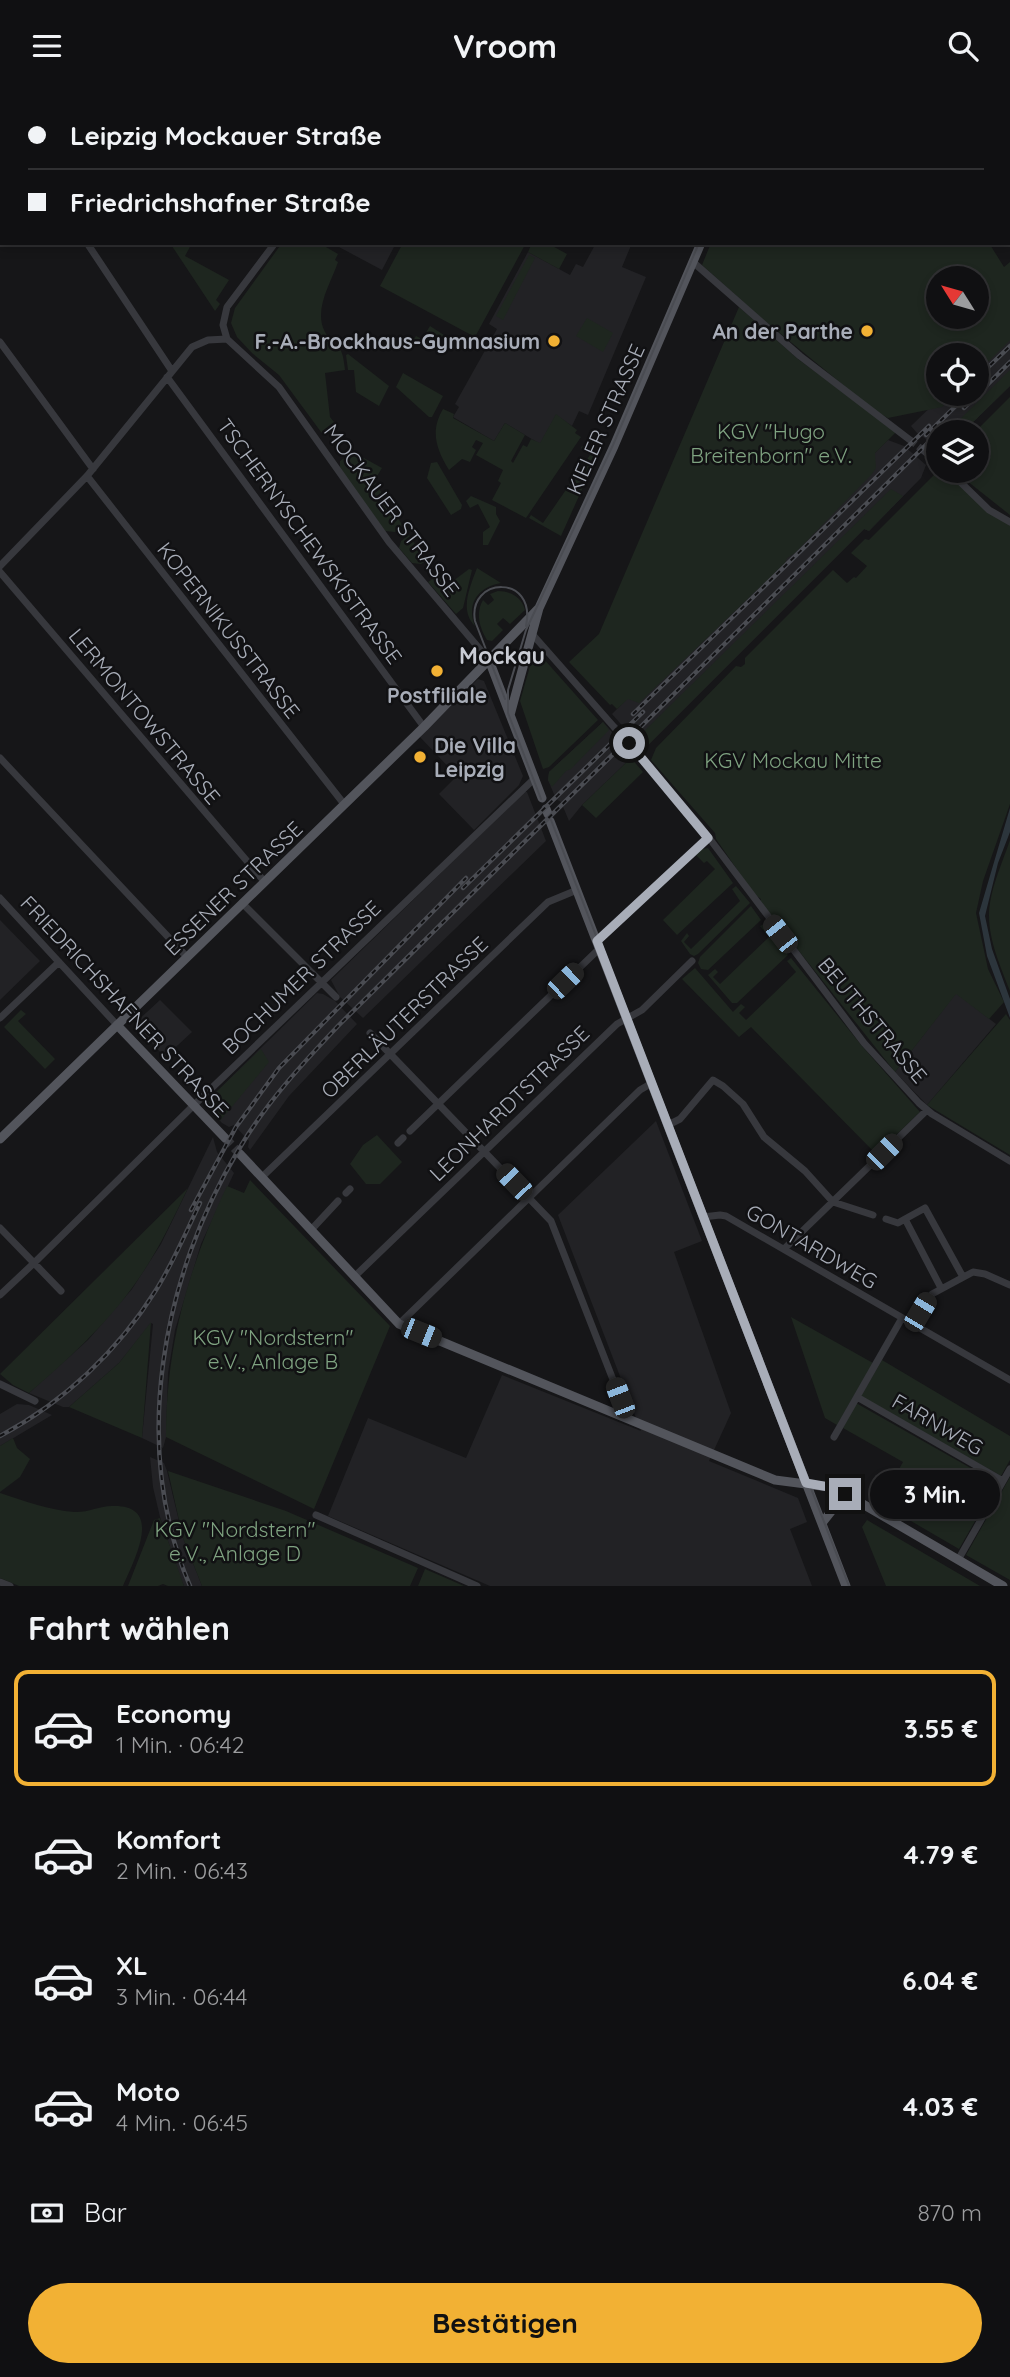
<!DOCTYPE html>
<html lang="de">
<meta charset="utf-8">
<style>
:root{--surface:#101012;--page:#19191b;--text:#f1f3f6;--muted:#9c9d9f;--line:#303032;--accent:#f2b134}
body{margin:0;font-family:Quicksand,sans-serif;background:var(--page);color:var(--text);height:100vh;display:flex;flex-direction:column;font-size:26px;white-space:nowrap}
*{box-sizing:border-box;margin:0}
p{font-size:23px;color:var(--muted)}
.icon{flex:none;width:38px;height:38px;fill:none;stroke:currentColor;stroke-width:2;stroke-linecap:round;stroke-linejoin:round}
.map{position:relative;height:1495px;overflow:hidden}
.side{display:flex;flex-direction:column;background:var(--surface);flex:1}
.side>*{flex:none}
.hud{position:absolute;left:0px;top:0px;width:1012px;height:154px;box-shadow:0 4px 10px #0003,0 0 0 2px var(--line);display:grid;align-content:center;height:154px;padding:0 28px;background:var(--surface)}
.needle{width:46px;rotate:307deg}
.tools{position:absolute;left:926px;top:175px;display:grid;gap:14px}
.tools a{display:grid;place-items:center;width:63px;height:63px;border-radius:50%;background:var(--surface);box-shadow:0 4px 10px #0003,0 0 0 2px var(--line);font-size:35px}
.end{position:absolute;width:32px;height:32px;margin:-16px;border:9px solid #a8adb8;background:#111;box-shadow:0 0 0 4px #111}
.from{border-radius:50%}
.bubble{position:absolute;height:49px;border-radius:24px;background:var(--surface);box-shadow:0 4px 10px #0003,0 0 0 2px var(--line);font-size:23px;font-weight:700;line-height:49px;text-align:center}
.car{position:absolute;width:21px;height:42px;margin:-21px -10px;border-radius:9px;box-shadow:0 0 5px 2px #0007;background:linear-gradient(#222 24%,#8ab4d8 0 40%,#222 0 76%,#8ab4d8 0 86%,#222 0)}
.hud b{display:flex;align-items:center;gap:24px;height:66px;font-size:26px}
.hud b+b{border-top:2px solid var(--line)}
.hud i{width:18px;height:18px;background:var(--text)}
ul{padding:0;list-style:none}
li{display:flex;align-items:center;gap:21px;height:116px;margin:0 14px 10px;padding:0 14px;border:4px solid transparent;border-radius:14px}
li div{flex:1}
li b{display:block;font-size:26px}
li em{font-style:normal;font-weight:700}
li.on{border-color:var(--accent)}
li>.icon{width:63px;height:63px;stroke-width:1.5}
h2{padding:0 28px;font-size:32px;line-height:84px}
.pay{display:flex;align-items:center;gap:18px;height:77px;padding:0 28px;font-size:26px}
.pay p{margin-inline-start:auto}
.button{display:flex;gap:14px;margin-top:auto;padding:14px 28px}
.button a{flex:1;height:80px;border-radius:42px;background:var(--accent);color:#111;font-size:28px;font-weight:700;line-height:80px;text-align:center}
header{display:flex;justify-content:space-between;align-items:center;height:91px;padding:0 28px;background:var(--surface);font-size:32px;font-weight:700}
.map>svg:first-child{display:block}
.built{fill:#222225}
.green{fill:#1e261f;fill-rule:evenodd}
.water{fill:#2c353c}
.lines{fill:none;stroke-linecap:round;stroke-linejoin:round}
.minor-tunnel{stroke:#333438;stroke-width:7;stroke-dasharray:7 3.5;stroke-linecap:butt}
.major-tunnel{stroke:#333438;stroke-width:9;stroke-dasharray:9 4.5;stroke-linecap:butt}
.minor{stroke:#37383d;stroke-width:7}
.major{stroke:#53555c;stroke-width:9}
.tram{stroke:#4a4c52;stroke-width:2}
.rail-casing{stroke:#4a4c52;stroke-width:4.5}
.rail{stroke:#111113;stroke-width:2;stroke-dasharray:5;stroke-linecap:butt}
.route{stroke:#a8adb8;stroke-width:9}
.poi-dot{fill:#f2b134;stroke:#111113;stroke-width:2.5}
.labels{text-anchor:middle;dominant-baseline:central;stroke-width:5;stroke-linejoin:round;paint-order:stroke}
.poi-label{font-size:21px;font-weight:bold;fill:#a8adb8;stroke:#111113;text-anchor:end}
.street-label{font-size:21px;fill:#a8adb8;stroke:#111113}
.park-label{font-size:21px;fill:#7fa381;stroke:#111113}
.neighbourhood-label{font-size:23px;font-weight:bold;fill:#c9ccd4;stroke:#111113}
</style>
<header><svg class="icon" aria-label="menu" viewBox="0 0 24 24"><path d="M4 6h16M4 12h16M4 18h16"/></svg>Vroom<svg class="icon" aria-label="search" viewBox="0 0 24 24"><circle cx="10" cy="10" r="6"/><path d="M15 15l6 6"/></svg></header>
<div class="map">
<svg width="1010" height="1495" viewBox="0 0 1010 1495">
<rect width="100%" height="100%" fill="#161618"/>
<path class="built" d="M341,152H396L382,179L339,156Z
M596,152H632L622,176L646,186L588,324L579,320L572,335L556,324L540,353L505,332L494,350L453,326L459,316L455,313L497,238L489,233L528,161L570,184L576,173L583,176Z
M1010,237V295L963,341H938V356L917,342L911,335L944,303H976L977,270Z
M888,349L904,355L926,374L921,387L869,440L864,438L646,656H641L612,623Z
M478,588L484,590L523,685L519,694L474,739L439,703L457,685L419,645Z
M603,631L632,664L631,667L582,714L569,730L561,711L556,708L548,689L549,681Z
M524,701H527L546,750L363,927L340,906L331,889Z
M0,829L40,870L0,909Z
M317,902L323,903L335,910L357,933L289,1005L250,1059L248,1056L249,1050L234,1034L229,1036L222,1032L205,1014L206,1011Z
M956,902L996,933L927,1014L895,981Z
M160,909L192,941L165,966L134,933Z
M656,1030L702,1150L674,1161L731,1322L709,1370L798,1407L807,1431L790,1438L812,1495H490L328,1425L368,1327L466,1367L502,1284L641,1340L558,1124Z
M213,1046L217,1061L234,1082L201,1153L175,1239L168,1282L166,1346L163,1357L142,1347L153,1233L151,1232L119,1272L69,1316H63L29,1302L88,1249L132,1198L161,1153Z
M17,1313L29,1314L52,1324L0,1355V1323Z
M150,1366L164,1372L167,1380L183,1447L202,1495H184L179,1483L160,1426L153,1396Z"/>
<path class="green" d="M170,152H192L185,165L229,189L216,209L220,213L215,220Z
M282,152H319L338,163L335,169L338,171C331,192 313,219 325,241C337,262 342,248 345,279L325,282L330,326L337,335L324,345L279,284L252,262L237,246L231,232L235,217Z
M403,152H526L475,246L380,195Z
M532,152H547L567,163L559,178L528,161Z
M711,152H989L1004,176L1010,171V249L977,282L976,264H938V303H955L942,316L888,327L875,320L759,225L702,174ZM938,187H976V226H938Z
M529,164L535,167L503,229L496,225Z
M739,216L798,268L896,341L875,362L876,377L872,383L795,462L787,467L785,472L639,612L628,608L617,618L612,613L610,614L569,571L599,543Z
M587,227L613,242L603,261L576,245Z
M430,235L444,244L437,257L424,250L420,256L412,251L416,245L422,248Z
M348,263L389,295L379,315L356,301L354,279H348L346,264Z
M1010,279V295L963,341H947Z
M403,282L443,305L432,326H429L396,296Z
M1010,306V424L957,382L959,380H976L977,377L991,365L977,350L976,341H975Z
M443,318L454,323L453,327L494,350L505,332L525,344L511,370L513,372L523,354L527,356L531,348L540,352L556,323L577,339L575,342L581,346L526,427L492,409L501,392L498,390L503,379L476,364L483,352L476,349L472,356L476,359L470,371L462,368L449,379C436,358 430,340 443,318Z
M582,355L596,361L597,365L561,445L529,427L531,424L543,432L590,364L581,357Z
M353,361L382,377L374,390L403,435L395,441L385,440L340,379V370Z
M437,371L462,414L461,418L451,424L427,387L431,372Z
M938,380H944L1010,434V713L983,790L976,822L988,878L1004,911L989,928L956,903L895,981L760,811L761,808L754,803L716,748L715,742L651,669L656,657L736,575L741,576L745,573V567L833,479L847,492L854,486L856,487L867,475L851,462L865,448L869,449Z
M891,398L903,405L869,440L864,438L646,656H641L635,649Z
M471,405L496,416V423L500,430L488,454H483V441L490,436L478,413L470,417L466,410Z
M409,444L426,470L421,473L412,472L399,457L401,450Z
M477,477L501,492C478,496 466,513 475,535C459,519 470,496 477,477Z
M469,478L472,479L463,517L456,523L428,491L440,483L449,493Z
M498,500C510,500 522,506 525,519L510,533L503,527L497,533L503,539L492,550L487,549C480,537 475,523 483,509L488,514L494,509L490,503Z
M535,558L598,629L549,676L543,678L520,610Z
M603,631L609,639L571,678L566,680L552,696L548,689L549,681Z
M631,667L643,681L596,727L582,714Z
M1010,749V900C1001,877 989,850 989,825C989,800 1002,773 1010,749Z
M708,757L733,792L677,844L663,829L715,778L707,770L704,772L696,764L702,758Z
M736,795L750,812L698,863L694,865L690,863L681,850L687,842L689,845L684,851L691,858L740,810L732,798Z
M751,815L761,829L708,879L701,878L698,872L700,866Z
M764,833L788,864L737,912H732L708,884L715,878L718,881L713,886L720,893L769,846L760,835Z
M791,867L862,955L920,1021L876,1063L751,936L739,946L682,888L695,877L733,921L741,913L745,916L739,922L746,929L796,881L787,870Z
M21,919L26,923L18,930L55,968L45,978L4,936Z
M1006,923L1010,929V1064L927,1014Z
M261,958L269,971L220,1030L205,1014L206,1011Z
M377,1044L402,1071L380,1093H366L350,1073L363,1054Z
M250,1089L390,1235L314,1418L166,1346C166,1255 188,1177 227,1095L244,1102Z
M188,1097C171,1132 155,1166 132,1197C103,1237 66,1270 29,1302L13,1294L0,1283Z
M791,1226L873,1272L837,1334L825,1327Z
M151,1231L142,1347L69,1316L119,1272Z
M882,1269L1010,1345V1369L1001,1385L861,1305Z
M856,1312L997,1392L959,1458L880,1412L903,1371L843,1337Z
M13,1347L17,1357L30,1368L20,1386L0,1401V1355Z
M168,1380L286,1420L418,1477L410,1495H202L183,1447Z
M1010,1386V1489L966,1464Z
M0,1402C24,1410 49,1419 74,1421C87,1422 99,1415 112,1415C165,1413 134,1469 123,1495H19L0,1487Z
M160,1427L184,1495H168L163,1493L158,1495H128L154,1429Z
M867,1429L980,1495H886L862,1436Z
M425,1478L464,1495H418Z"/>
<path class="water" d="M1010,717V741L998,772L985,825L992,858L1010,908V927L987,865L979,822Z"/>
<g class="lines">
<path class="minor-tunnel" d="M910,349L924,360
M614,636L629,652"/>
<path class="major-tunnel" d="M225,1047L240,1063"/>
<path class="minor" d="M137,0L138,2
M236,2V0
M357,2L358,0
M425,2L426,0
M710,2L712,0
M0,20L2,23
M87,152L172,280
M693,171L800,265L910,349
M227,248L279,296L389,451L489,569
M227,248L223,234L227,216L275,152
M0,251L93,378
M167,286L424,636
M924,360L938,371
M949,380L989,419L1010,431
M87,385L344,713
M0,475L87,385L192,256L208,249L227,248
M0,481L264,790
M533,544L614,636
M629,652L700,735L864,952L919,1012L932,1023L1010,1070
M0,667L187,866
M0,807L117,934
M242,812L336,906
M597,851L708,747
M0,927L59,871
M370,942L551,1130L628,1327
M668,1034L680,1028L713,989L723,995L743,1013L764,1046L805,1080L833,1111L873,1124
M410,1040L600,857
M398,1052L403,1047
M262,1086L548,811L577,799
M346,1102L350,1098
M703,1126L720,1124L726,1125L1010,1289
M886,1128L898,1132L905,1128
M0,1137L34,1172L194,1014L535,687
M311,1139L338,1110
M784,1158L926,1020
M354,1186L617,933L642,919L692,870
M941,1197L905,1128L925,1117L963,1186
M0,1204L34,1172L61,1200
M399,1233L640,999L652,992
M913,1233L932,1203L973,1181L985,1183L1010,1194
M0,1293L35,1310
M857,1306L1003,1390
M834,1346L902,1227
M316,1424L477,1495
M958,1469L1010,1378
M0,1491L10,1495"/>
<path class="major" d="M680,0L681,2
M489,569L542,707
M510,624L539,517L614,355L701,152
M546,718L548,723
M550,730L846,1495
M117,934L225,1047
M0,1048L424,636L539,517
M240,1063L399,1233L775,1389L829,1396L861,1412L1003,1495
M822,1432L845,1403"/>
<path class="tram" d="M682,0L683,2
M505,608L475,530C467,486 537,482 526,535
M541,708L508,622V599L526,539L613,354L699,152
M551,729L849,1495"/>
<g class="rail-casing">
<path id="rail" d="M976,288L1010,255
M964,317L1010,271
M926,344L968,303
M633,623L929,335
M463,797L643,621
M191,1119L236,1036L279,977L466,787
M0,1345C64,1311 118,1260 156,1199C173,1172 186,1141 200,1112
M190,1495C130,1355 162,1186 239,1058C266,1012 302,973 339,934L938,342"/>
</g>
<use href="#rail" class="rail"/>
</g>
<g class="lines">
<path class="route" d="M629,652L708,747L597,850L806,1392L829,1396L845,1403"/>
</g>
<g class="poi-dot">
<circle cx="867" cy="240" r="7"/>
<circle cx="554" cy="250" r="7"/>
<circle cx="437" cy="580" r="7"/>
<circle cx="420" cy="666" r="7"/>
</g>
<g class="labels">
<g class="poi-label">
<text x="853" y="240">An der Parthe</text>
<text x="540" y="250">F.-A.-Brockhaus-Gymnasium</text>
<text x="437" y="604" text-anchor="middle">Postfiliale</text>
<text x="434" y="654" text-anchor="start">Die Villa<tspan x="434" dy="24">Leipzig</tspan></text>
</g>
<g class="street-label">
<text transform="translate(605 328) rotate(-66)">KIELER STRASSE</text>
<text transform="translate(392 419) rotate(53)">MOCKAUER STRASSE</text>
<text transform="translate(310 450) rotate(54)">TSCHERNYSCHEWSKISTRASSE</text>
<text transform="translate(229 539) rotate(52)">KOPERNIKUSSTRASSE</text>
<text transform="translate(145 625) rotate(50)">LERMONTOWSTRASSE</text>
<text transform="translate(233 797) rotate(-44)">ESSENER STRASSE</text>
<text transform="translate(301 886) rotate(-44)">BOCHUMER STRASSE</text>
<text transform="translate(125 915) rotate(47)">FRIEDRICHSHAFNER STRASSE</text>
<text transform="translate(404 926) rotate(-44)">OBERLÄUTERSTRASSE</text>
<text transform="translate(873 929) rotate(50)">BEUTHSTRASSE</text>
<text transform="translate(509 1012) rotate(-44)">LEONHARDTSTRASSE</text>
<text transform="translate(812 1155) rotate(30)">GONTARDWEG</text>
<text transform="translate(938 1333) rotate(30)">FARNWEG</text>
</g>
<g class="park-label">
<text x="771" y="340">KGV "Hugo<tspan x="771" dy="24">Breitenborn" e.V.</tspan></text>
<text x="793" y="669">KGV Mockau Mitte</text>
<text x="273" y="1246">KGV "Nordstern"<tspan x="273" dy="24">e.V., Anlage B</tspan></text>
<text x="235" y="1438">KGV "Nordstern"<tspan x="235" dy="24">e.V., Anlage D</tspan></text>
</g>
<g class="neighbourhood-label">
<text x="502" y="564">Mockau</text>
</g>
</g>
</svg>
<div class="tools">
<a><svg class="needle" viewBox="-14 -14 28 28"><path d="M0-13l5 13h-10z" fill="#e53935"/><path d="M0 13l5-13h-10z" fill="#9c9d9f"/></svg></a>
<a><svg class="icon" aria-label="locate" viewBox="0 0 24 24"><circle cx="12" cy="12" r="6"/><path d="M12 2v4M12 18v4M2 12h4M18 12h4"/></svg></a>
<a><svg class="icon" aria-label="layers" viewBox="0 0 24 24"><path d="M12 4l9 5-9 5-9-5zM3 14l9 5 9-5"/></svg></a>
</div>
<i class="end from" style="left:629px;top:652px"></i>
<i class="end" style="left:845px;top:1403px"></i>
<div class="bubble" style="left:870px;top:1379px;width:130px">3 Min.</div>
<i class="car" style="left:780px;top:843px;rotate:322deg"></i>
<i class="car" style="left:565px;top:890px;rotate:46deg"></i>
<i class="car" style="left:884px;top:1061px;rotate:45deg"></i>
<i class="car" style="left:514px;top:1091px;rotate:316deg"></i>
<i class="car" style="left:920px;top:1221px;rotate:31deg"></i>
<i class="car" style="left:421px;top:1242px;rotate:112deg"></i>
<i class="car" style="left:620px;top:1307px;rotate:339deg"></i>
<div class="hud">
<b><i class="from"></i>Leipzig Mockauer Straße</b>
<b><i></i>Friedrichshafner Straße</b>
</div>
</div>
<section class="side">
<h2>Fahrt wählen</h2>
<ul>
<li class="on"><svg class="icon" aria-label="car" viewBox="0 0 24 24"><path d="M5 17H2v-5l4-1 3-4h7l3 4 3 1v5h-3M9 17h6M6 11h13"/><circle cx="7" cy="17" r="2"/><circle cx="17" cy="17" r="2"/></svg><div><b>Economy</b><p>1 Min. · 06:42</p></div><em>3.55 €</em></li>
<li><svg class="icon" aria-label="car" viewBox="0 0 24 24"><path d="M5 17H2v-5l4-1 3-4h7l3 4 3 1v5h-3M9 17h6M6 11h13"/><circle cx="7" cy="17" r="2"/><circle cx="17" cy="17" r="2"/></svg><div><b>Komfort</b><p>2 Min. · 06:43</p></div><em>4.79 €</em></li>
<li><svg class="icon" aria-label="car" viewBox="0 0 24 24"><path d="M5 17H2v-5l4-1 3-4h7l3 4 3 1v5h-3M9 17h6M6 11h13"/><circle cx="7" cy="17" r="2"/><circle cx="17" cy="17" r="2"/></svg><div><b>XL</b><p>3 Min. · 06:44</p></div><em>6.04 €</em></li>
<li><svg class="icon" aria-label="car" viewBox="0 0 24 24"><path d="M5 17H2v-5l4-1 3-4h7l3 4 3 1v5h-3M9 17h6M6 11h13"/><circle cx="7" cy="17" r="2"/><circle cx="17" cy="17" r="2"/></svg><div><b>Moto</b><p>4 Min. · 06:45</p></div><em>4.03 €</em></li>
</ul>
<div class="pay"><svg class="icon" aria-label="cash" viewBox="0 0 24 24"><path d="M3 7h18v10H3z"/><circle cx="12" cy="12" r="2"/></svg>Bar<p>870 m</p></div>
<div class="button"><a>Bestätigen</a></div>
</section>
